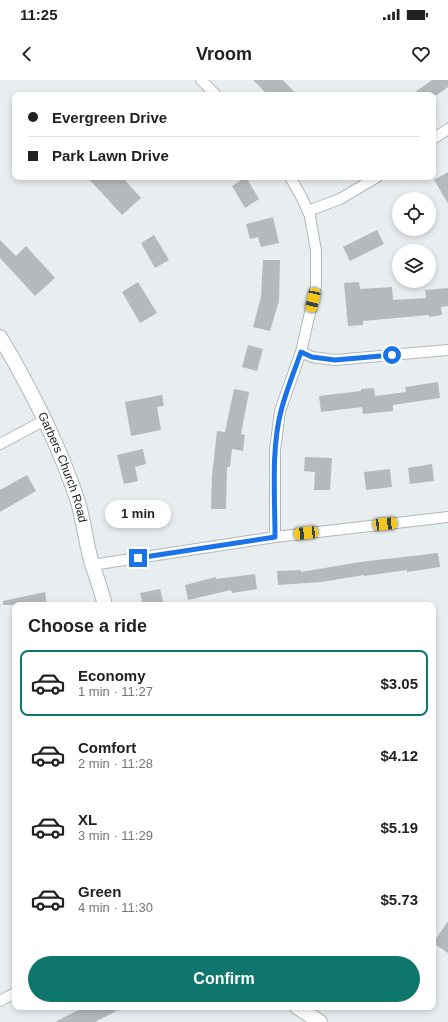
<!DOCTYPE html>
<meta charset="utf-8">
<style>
:root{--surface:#fff;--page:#f2f2f2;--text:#222;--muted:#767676;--line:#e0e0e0;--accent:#0f766e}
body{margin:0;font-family:Helvetica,sans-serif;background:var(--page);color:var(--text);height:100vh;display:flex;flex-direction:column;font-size:15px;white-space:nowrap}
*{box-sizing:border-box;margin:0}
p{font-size:13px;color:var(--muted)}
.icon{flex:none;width:22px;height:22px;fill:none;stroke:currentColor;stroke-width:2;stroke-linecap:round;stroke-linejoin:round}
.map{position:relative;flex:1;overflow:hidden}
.drawer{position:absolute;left:12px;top:522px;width:424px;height:408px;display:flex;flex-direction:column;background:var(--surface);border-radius:8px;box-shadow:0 2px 6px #0003}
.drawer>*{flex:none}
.banner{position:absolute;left:12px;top:12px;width:424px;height:88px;border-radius:8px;box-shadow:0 2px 6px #0003;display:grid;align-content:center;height:88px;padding:0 16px;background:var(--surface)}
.buttons{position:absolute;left:392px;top:112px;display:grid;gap:8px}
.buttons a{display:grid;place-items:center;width:44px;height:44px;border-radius:50%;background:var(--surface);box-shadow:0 2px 6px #0003;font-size:20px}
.end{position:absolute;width:18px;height:18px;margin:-9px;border:5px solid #1a73e8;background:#fff;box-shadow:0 0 0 2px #fff}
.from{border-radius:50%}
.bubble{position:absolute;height:28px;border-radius:14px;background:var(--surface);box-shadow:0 2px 6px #0003;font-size:13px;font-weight:700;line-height:28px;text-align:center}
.car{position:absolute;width:12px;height:24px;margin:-12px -6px;border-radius:5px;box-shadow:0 0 3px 1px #0007;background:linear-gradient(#f5c518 24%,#345 0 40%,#f5c518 0 76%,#345 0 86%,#f5c518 0)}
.banner b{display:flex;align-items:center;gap:14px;height:38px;font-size:15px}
.banner b+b{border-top:1px solid var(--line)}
.banner i{width:10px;height:10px;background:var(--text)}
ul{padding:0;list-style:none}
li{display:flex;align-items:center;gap:12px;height:66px;margin:0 8px 6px;padding:0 8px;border:2px solid transparent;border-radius:8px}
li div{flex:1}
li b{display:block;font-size:15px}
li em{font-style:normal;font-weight:700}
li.selected{border-color:var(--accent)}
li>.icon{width:36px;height:36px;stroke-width:1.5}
h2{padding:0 16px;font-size:18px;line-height:48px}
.cta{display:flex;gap:8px;margin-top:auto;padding:8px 16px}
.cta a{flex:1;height:46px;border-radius:24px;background:var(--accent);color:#fff;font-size:16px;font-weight:700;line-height:46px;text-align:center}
.status{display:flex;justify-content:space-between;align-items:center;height:28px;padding:0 20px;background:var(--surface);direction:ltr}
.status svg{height:11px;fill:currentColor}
header{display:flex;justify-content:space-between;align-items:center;height:52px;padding:0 16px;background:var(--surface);font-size:18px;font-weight:700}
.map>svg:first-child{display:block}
.building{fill:#b4b9bc}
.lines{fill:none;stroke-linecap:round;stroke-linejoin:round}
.street-casing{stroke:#b1b7ba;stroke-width:12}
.secondary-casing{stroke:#b1b7ba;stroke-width:16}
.street{stroke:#fff;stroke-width:10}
.secondary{stroke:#fff;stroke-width:14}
.route{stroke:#1a73e8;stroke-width:5}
.labels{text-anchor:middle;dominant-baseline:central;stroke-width:3;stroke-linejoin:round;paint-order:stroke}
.street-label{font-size:12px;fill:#1b1d1e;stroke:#fff}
</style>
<div class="status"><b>11:25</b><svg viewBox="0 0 49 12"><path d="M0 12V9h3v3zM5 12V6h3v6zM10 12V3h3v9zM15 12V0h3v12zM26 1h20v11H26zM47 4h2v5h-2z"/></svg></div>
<header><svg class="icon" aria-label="back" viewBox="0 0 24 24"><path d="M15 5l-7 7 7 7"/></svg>Vroom<svg class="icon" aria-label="heart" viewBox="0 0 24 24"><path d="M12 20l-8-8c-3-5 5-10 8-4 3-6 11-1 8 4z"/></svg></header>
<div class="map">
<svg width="448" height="942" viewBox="0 0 448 942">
<rect width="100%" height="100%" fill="#e8edf0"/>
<path class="building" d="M253,0H283L297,15H268Z
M432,0H448V7L437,15H411Z
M448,92V123L434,100Z
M87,97H122L141,118L122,135Z
M246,97L259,119L245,128L232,106Z
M273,137L279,163L261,167L258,157L250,159L246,144Z
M377,150L384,164L350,181L343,167Z
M154,155L169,180L155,188L141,163Z
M0,160L16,176L26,166L55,198L35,216L0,178Z
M263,180H280L279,221L270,251L253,247L261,217Z
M138,202L157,233L140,243L122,212Z
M359,202L360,209L392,207L393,220L426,218L425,210L448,208V226L441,227L442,235L429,237V235L363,241V245L348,246L344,203Z
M248,265L263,269L257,291L242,287Z
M438,302L440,318L393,325V331L363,334L362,327L321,332L319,316L361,311V309L374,308L375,316L406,312L405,307Z
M234,309L249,312L241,354L245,355L243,371L232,369L230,387H227L226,429H211L212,396L217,351L225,352Z
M162,315L164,326L157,327L161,350L131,356L125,322Z
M143,369L146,384L135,387L138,401L124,404L117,375Z
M305,377L332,378L330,410H314L315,392L304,391Z
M432,384L434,401L410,404L408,388Z
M390,389L392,407L366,410L364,392Z
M27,395L36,411L0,432V410Z
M164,423L167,436L126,444L124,431Z
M438,473L440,487L407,492V490L364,496V495L321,502L278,505L277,491L301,490V492L360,482Z
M255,494L257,509L232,513L231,510L188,520L185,505L216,497V499Z
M160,509L164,525H143L140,513Z
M45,512L47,525H3V521Z
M448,841V873L433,863Z
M84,927H124L95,942H55Z"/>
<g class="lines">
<g class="street-casing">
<path id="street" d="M201,0L216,15
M433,59L448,49
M308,131L340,119L377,97
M301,272L312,277L335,280L448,270
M0,364L45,340
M275,457V370L280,331L301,272L316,206V171L310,136L302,118L290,97
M92,485L275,457L448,437
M0,921L15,913"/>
</g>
<g class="secondary-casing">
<g id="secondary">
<path id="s1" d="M0,257C31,309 59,364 78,422C84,442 86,464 92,484C97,498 101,510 105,525"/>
<path d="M297,927L320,942"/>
</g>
</g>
<use href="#street" class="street"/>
<use href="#secondary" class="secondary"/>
</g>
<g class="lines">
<path class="route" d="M138,478L275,457C275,417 271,369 281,331C286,311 294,292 301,272L312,277L335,280L392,275"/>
</g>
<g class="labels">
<g class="street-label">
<text stroke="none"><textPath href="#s1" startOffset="145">Garbers Church Road</textPath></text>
</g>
</g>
</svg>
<div class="buttons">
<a><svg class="icon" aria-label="locate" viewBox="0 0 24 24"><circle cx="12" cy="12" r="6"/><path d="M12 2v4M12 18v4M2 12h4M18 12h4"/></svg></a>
<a><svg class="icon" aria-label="layers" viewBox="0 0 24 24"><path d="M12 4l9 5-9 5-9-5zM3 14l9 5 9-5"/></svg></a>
</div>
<i class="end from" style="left:392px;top:275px"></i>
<i class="end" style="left:138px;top:478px"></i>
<div class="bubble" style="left:105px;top:420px;width:66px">1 min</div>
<i class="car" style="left:313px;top:220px;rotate:193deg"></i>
<i class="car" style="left:385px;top:444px;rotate:84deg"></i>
<i class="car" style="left:306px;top:453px;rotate:264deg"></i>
<div class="banner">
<b><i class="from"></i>Evergreen Drive</b>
<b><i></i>Park Lawn Drive</b>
</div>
<section class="drawer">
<h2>Choose a ride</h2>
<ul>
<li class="selected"><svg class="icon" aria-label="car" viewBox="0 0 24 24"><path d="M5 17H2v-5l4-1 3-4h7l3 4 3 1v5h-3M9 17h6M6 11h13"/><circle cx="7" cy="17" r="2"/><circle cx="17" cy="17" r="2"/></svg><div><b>Economy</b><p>1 min · 11:27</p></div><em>$3.05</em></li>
<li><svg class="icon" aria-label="car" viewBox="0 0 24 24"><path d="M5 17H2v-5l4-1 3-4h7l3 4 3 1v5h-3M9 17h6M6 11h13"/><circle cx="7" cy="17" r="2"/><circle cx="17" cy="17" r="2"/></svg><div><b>Comfort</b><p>2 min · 11:28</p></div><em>$4.12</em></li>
<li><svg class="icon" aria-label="car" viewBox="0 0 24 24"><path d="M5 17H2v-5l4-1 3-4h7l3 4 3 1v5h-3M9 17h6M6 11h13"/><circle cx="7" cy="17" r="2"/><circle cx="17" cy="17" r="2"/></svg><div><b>XL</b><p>3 min · 11:29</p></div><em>$5.19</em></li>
<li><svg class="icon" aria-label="car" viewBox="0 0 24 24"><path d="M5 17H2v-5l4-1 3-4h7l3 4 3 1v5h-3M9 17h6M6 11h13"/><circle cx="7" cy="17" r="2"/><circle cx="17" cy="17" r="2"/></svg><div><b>Green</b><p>4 min · 11:30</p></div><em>$5.73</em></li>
</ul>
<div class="cta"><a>Confirm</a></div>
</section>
</div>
